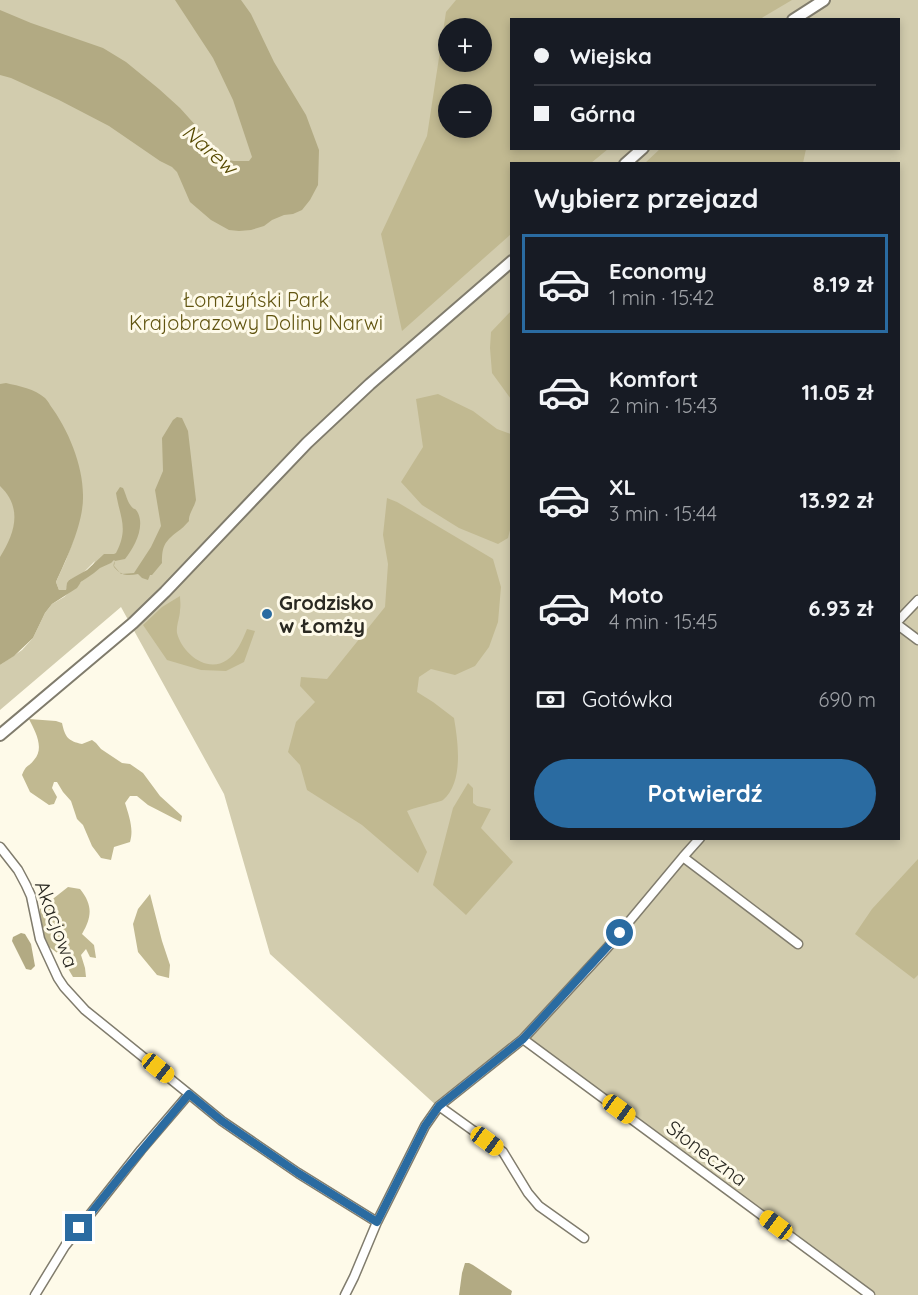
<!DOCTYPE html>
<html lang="pl">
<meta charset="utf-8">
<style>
:root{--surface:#171b24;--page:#20242c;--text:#f1f3f6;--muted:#9ea1a6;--line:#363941;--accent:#2a6ba1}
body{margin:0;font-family:Quicksand,sans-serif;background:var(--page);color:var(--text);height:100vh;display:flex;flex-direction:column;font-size:22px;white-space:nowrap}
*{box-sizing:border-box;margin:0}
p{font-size:20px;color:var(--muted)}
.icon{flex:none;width:33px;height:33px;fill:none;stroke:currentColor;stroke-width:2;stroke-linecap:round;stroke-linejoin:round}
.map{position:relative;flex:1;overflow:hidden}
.panel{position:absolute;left:510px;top:162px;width:390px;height:678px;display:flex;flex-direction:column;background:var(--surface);border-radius:0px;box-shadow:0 3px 9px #0003}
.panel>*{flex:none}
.hud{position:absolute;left:510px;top:18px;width:390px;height:132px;border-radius:0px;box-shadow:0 3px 9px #0003;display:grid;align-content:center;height:132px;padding:0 24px;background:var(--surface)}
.fabs{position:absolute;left:438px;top:18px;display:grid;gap:12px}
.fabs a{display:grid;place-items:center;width:54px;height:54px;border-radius:50%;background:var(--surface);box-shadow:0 3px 9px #0003;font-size:30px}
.end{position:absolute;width:27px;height:27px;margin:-14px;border:8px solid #2a6ba1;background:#fff;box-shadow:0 0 0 3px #fff}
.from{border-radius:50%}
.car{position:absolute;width:18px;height:36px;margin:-18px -9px;border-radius:8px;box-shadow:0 0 4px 2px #0007;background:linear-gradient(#f5c518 24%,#345 0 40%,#f5c518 0 76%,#345 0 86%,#f5c518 0)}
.hud b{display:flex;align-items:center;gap:21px;height:57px;font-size:22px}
.hud b+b{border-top:2px solid var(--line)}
.hud i{width:15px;height:15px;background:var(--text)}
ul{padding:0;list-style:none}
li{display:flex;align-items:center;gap:18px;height:99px;margin:0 12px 9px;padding:0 12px;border:3px solid transparent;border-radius:0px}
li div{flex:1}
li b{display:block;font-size:22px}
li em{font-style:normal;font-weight:700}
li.on{border-color:var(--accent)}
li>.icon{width:54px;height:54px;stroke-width:1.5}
h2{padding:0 24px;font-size:27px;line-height:72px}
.pay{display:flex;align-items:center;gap:15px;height:66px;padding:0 24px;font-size:22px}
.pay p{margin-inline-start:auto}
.button{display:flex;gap:12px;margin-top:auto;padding:12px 24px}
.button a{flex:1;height:69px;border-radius:36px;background:var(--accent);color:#fff;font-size:24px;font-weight:700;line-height:69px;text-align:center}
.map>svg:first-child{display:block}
.green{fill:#d2ccae;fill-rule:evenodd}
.forest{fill:#c1b991;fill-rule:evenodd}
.water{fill:#b2aa83}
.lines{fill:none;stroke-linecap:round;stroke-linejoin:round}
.street-casing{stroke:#807c6d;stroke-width:11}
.secondary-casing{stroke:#807c6d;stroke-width:14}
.street{stroke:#fff;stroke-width:8}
.secondary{stroke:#fff;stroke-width:10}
.route{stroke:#2a6ba1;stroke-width:8}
.poi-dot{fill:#2a6ba1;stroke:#fefae9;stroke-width:2}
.labels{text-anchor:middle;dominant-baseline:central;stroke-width:6;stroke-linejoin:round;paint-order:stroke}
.park-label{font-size:20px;fill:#615410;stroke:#fefae9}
.poi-label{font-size:20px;font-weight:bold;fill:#2a2922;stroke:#fefae9;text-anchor:start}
.street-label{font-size:20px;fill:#2a2922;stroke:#fefae9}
.water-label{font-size:21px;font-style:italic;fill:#564900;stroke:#fefae9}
</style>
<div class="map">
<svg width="918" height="1295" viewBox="0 0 918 1295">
<rect width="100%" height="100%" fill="#fefae9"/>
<path class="green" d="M0,0H918V1295H862L518,1039L438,1107L270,954L224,794L121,607L0,710V665L22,650L33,638L45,613L52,604L64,597L87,577L95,561L82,574L69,580L66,590H59L56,582L66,560L74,538L0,635ZM512,20H898V148H512ZM448,28H482V62H448ZM448,94H482V128H448ZM512,164H898V838H512Z"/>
<path class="forest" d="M456,0H792L760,19L512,20V148L608,149L591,163L512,164L511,234L402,331L381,234L427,136L446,12ZM448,28H482V62H448ZM448,94H482V128H448Z
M661,148H806V149L803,163H645Z
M511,311V399L492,373L490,348L491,332Z
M438,394L473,411L497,429L511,434V526L508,538L498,544L459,528L422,505L401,482L423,447L416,399Z
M387,498L397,502L493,559L501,587L498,622L489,647L475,666L455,675L431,669L419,677L417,692L433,702L454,718C458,742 464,782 443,800C440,802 413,808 407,811L427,852L418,873L362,825L307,790L300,765L288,752L296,722L315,702L300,686L301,677L327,679L385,607L388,564L383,535Z
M180,596C180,600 181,605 180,610C180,617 176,626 177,633C182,653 207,674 227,660C237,653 242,641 247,629L255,631L244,662L226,671L201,670L167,660L143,625L162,607Z
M29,719L56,721L62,723C65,737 68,741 82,744L92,740L96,743L101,749L122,763L130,764L143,773L160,796L182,816L181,822L148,805L137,796H130L125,803C129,816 134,829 130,842L114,847L111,860L101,858L92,846L83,825L77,819L71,801L63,792L57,782H54L52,788L57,797L54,804L49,805L30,792L22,775C27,763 28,768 34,760C45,748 35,731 29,719Z
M468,783L473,788V803L477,806L491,809L481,828L513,862L466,915L433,885L453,808Z
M918,859V975L914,979L855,934L872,909Z
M68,887L80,889C93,905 92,917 82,934L94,945L96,958L90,957L86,949L81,955L85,968L86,977H73L60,955L48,946L40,925V909Z
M150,894L162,941L170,965L169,978L157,975L138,952L133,924L138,909Z"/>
<path class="water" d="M175,0H241L251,14L274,62L306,115L319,150L318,185L310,200L302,210L293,214L284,215L272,220L264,226L251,230L239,231L229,230L211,220L190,202L177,172L172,167L160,161L109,126L59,100L11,78L0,75V10L31,23L103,48L126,62L159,89L180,108L198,128L213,150L223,159L234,161H249L252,157L233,100L213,58Z
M6,383C19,386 35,389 45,398C47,400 49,403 50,405C68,429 83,465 83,495C84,522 67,558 56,582L59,590H66L67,583L69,580L87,570L104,554H114L116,553C129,528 120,518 116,493L120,487L123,488C126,494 127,501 131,506C135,511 135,507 138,513C145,528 134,548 125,559L115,561L114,566L121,574L134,573L151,547L161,526L155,490L163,471L162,438L173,420L177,417L182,418L188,431L196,500C194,508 188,515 189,521C185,525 182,529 177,532C164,542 162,547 162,563L152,575H150L148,580L142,578L138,574C128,576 121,576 114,567C113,565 114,563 115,561L114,560L111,563L100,568L94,573L81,582L77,588L52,604L45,613L33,638L14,656L0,665V557C15,533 23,508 0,486V384Z
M21,933L25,934L31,944L35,966L31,970L26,969L12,941L13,937Z
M465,1263H469L473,1265L512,1291L511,1295H459L462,1273Z"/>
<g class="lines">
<g class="street-casing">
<path id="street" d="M898,621L918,600
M898,625L918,640
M0,847L18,870L26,885L31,896L40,939L58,978L64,987L85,1010L189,1094L222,1121L298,1173L377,1222
M683,857L798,944
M523,1039L870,1295
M439,1106L503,1152L528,1193L539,1206L584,1238
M35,1295L65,1246L141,1150L189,1094
M345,1295L354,1277L377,1222L425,1126L439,1106L523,1039L607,948L683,857L700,838"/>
</g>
<g class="secondary-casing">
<path id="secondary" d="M793,20L824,0
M625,164L643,148
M0,735L133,623L165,592L307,443L370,384L512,261"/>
</g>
<use href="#street" class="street"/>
<use href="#secondary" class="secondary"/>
</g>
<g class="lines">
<path class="route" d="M79,1228L127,1168L189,1094L222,1121L298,1173L377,1222L425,1126L439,1106L523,1039L620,933"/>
</g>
<circle class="poi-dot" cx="267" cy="614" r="6"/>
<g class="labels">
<g class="park-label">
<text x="256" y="299">Łomżyński Park<tspan x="256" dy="23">Krajobrazowy Doliny Narwi</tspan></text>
</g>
<g class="poi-label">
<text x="279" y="602">Grodzisko<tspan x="279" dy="23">w Łomży</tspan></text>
</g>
<g class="street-label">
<text transform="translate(57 924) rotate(70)">Akacjowa</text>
<text transform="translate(707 1153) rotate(37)">Słoneczna</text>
</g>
<g class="water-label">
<text transform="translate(210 149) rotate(41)">Narew</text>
</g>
</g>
</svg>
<div class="fabs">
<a>+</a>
<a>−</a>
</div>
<i class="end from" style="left:620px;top:933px"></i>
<i class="end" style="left:79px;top:1228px"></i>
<i class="car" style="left:158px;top:1068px;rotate:129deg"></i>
<i class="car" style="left:619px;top:1109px;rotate:126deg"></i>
<i class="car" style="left:487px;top:1141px;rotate:126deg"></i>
<i class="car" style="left:776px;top:1225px;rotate:307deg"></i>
<div class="hud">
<b><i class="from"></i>Wiejska</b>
<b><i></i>Górna</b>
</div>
<section class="panel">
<h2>Wybierz przejazd</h2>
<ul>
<li class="on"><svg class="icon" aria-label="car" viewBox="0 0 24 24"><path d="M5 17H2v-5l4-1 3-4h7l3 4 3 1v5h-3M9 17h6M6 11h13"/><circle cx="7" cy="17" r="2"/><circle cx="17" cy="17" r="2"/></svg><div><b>Economy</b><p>1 min · 15:42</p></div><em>8.19 zł</em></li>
<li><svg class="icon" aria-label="car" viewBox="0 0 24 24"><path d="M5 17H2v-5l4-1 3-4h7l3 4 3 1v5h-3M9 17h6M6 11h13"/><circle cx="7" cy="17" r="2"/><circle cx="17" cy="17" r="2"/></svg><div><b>Komfort</b><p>2 min · 15:43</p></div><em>11.05 zł</em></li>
<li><svg class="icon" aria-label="car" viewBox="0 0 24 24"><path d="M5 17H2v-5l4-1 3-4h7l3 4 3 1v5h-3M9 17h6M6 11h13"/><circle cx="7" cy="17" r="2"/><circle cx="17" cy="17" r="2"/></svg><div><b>XL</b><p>3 min · 15:44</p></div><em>13.92 zł</em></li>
<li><svg class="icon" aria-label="car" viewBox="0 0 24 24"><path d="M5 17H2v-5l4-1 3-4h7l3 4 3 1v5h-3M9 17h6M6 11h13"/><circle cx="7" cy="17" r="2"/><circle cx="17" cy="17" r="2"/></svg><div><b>Moto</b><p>4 min · 15:45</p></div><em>6.93 zł</em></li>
</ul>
<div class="pay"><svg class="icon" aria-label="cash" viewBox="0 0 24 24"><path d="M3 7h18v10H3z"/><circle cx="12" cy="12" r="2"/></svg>Gotówka<p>690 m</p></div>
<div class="button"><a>Potwierdź</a></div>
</section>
</div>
